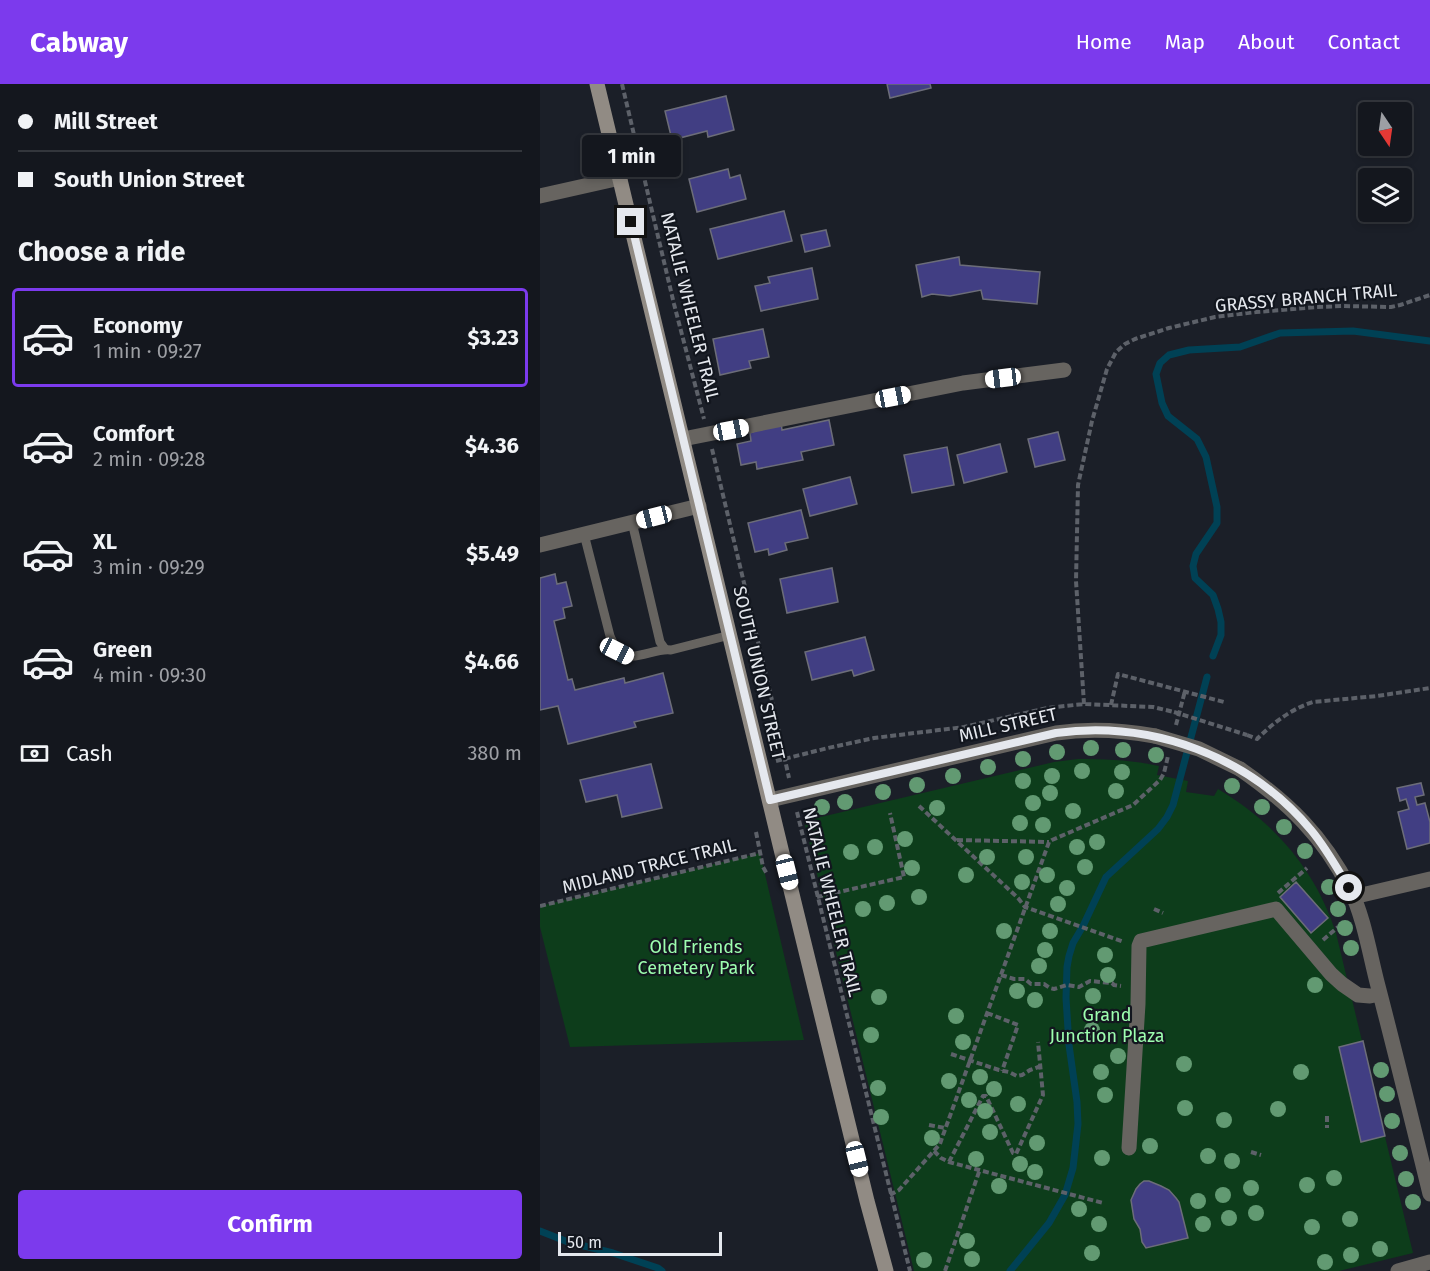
<!DOCTYPE html>
<meta charset="utf-8">
<style>
:root{--surface:#14171e;--page:#21242b;--text:#f1f3f6;--muted:#9d9fa4;--line:#33363c;--accent:#7c3aed}
body{margin:0;font-family:"Fira Sans",sans-serif;background:var(--page);color:var(--text);height:100vh;display:flex;flex-direction:column;font-size:22px;white-space:nowrap}
*{box-sizing:border-box;margin:0}
p{font-size:20px;color:var(--muted)}
.icon{flex:none;width:33px;height:33px;fill:none;stroke:currentColor;stroke-width:2;stroke-linecap:round;stroke-linejoin:round}
.map{position:relative;flex:1;overflow:hidden}
.sheet{display:flex;flex-direction:column;background:var(--surface);width:540px}
.sheet>*{flex:none}
.top-card{display:grid;align-content:center;height:132px;padding:0 18px;background:var(--surface)}
.needle{width:39px;rotate:167deg}
.tools{position:absolute;left:818px;top:18px;display:grid;gap:12px}
.tools a{display:grid;place-items:center;width:54px;height:54px;border-radius:6px;background:var(--surface);box-shadow:0 3px 9px #0003,0 0 0 2px var(--line);font-size:30px}
.scale{position:absolute;left:18px;bottom:15px;width:164px;box-sizing:border-box;padding-left:6px;border:3px solid #e5e8ee;border-top:0;font-size:16px;line-height:21px;white-space:nowrap;color:#e5e8ee;-webkit-text-stroke:4px #12161e;paint-order:stroke}
.end{position:absolute;width:27px;height:27px;margin:-14px;border:8px solid #e5e8ee;background:#111;box-shadow:0 0 0 3px #111}
.from{border-radius:50%}
.bubble{position:absolute;height:42px;border-radius:6px;background:var(--surface);box-shadow:0 3px 9px #0003,0 0 0 2px var(--line);font-size:20px;font-weight:700;line-height:42px;text-align:center}
.car{position:absolute;width:18px;height:36px;margin:-18px -9px;border-radius:8px;box-shadow:0 0 4px 2px #0007;background:linear-gradient(#fff 24%,#345 0 40%,#fff 0 76%,#345 0 86%,#fff 0)}
.top-card b{display:flex;align-items:center;gap:21px;height:57px;font-size:22px}
.top-card b+b{border-top:2px solid var(--line)}
.top-card i{width:15px;height:15px;background:var(--text)}
ul{padding:0;list-style:none}
li{display:flex;align-items:center;gap:18px;height:99px;margin:0 12px 9px;padding:0 6px;border:3px solid transparent;border-radius:6px}
li div{flex:1}
li b{display:block;font-size:22px}
li em{font-style:normal;font-weight:700}
li.current{border-color:var(--accent)}
li>.icon{width:54px;height:54px;stroke-width:1.5}
h2{padding:0 18px;font-size:27px;line-height:72px}
.pay{display:flex;align-items:center;gap:15px;height:66px;padding:0 18px;font-size:22px}
.pay p{margin-inline-start:auto}
.cta{display:flex;gap:12px;margin-top:auto;padding:12px 18px}
.cta a{flex:1;height:69px;border-radius:6px;background:var(--accent);color:#fff;font-size:24px;font-weight:700;line-height:69px;text-align:center}
header{display:flex;align-items:center;gap:36px;box-sizing:border-box;height:84px;padding:0 30px;background:var(--accent);color:#fff}
header strong{font-size:28px}
nav{display:flex;gap:33px;margin-inline-start:auto;font-size:21px}
main{display:flex;flex:1;min-height:0}
.map>svg:first-child{display:block}
.green{fill:#0d3d1b}
.lines{fill:none;stroke-linecap:round;stroke-linejoin:round}
.stream{stroke:#004155;stroke-width:7}
.building{fill:#413e83;stroke:#6c6d79;stroke-width:1.5}
.path{stroke:#5d6169;stroke-width:4;stroke-dasharray:6 3;stroke-linecap:butt}
.lane{stroke:#676460;stroke-width:9}
.street{stroke:#676460;stroke-width:15}
.secondary{stroke:#918b84;stroke-width:15}
.path-bridge{stroke:#5d6169;stroke-width:4;stroke-dasharray:6 3;stroke-linecap:butt}
.street-bridge{stroke:#676460;stroke-width:15}
.tree{fill:#629a72}
.route{stroke:#e5e8ee;stroke-width:8}
.labels{text-anchor:middle;dominant-baseline:central;stroke-width:4.5;stroke-linejoin:round;paint-order:stroke}
.street-label{font-size:18px;fill:#e5e8ee;stroke:#12161e}
.park-label{font-size:18px;fill:#9dfeaf;stroke:#12161e}
</style>
<header>
<strong>Cabway</strong>
<nav><a>Home</a><a>Map</a><a>About</a><a>Contact</a></nav>
</header>
<main>
<section class="sheet">
<div class="top-card">
<b><i class="from"></i>Mill Street</b>
<b><i></i>South Union Street</b>
</div>
<h2>Choose a ride</h2>
<ul>
<li class="current"><svg class="icon" aria-label="car" viewBox="0 0 24 24"><path d="M5 17H2v-5l4-1 3-4h7l3 4 3 1v5h-3M9 17h6M6 11h13"/><circle cx="7" cy="17" r="2"/><circle cx="17" cy="17" r="2"/></svg><div><b>Economy</b><p>1 min · 09:27</p></div><em>$3.23</em></li>
<li><svg class="icon" aria-label="car" viewBox="0 0 24 24"><path d="M5 17H2v-5l4-1 3-4h7l3 4 3 1v5h-3M9 17h6M6 11h13"/><circle cx="7" cy="17" r="2"/><circle cx="17" cy="17" r="2"/></svg><div><b>Comfort</b><p>2 min · 09:28</p></div><em>$4.36</em></li>
<li><svg class="icon" aria-label="car" viewBox="0 0 24 24"><path d="M5 17H2v-5l4-1 3-4h7l3 4 3 1v5h-3M9 17h6M6 11h13"/><circle cx="7" cy="17" r="2"/><circle cx="17" cy="17" r="2"/></svg><div><b>XL</b><p>3 min · 09:29</p></div><em>$5.49</em></li>
<li><svg class="icon" aria-label="car" viewBox="0 0 24 24"><path d="M5 17H2v-5l4-1 3-4h7l3 4 3 1v5h-3M9 17h6M6 11h13"/><circle cx="7" cy="17" r="2"/><circle cx="17" cy="17" r="2"/></svg><div><b>Green</b><p>4 min · 09:30</p></div><em>$4.66</em></li>
</ul>
<div class="pay"><svg class="icon" aria-label="cash" viewBox="0 0 24 24"><path d="M3 7h18v10H3z"/><circle cx="12" cy="12" r="2"/></svg>Cash<p>380 m</p></div>
<div class="cta"><a>Confirm</a></div>
</section>
<div class="map">
<svg width="890" height="1187" viewBox="0 0 890 1187">
<rect width="100%" height="100%" fill="#1b1f28"/>
<path class="green" d="M538,675C566,675 592,676 619,682L617,691L648,697L646,708L674,712L678,705C734,738 776,786 796,849L873,1169L799,1187H374L264,737L514,678Z
M220,769L264,956L30,963L0,843V822Z"/>
<g class="lines">
<path class="stream" d="M673,572L681,551V538L678,525L673,511L655,494L653,482L656,470L677,439V423L666,373L657,355L628,332L622,319L616,290L620,279L629,271L649,266L700,263L740,249L813,247L890,257
M0,1147L28,1158L73,1169L118,1184L122,1187
M470,1187L509,1139L525,1111L533,1084L538,1040L537,1018L529,961L526,914L527,883L529,872L533,859L543,842L566,793L618,745L627,733L633,721L667,593"/>
</g>
<path class="building" d="M347,0H390L391,4L350,14Z
M186,12L194,46L168,53L167,47L132,56L125,27Z
M188,85L190,94L200,91L206,115L157,128L149,95Z
M244,127L252,157L178,175L170,145Z
M286,146L290,162L265,168L261,151Z
M419,173L420,181L500,188L497,220L443,215L441,206L410,212L392,210L382,213L376,181Z
M272,184L278,215L221,227L215,202L230,199L228,193Z
M223,245L229,273L209,277L211,284L180,291L173,255Z
M289,336L294,361L261,368L263,376L217,385L216,378L201,381L197,360L211,357L210,349L241,337L242,346Z
M518,348L525,376L495,383L488,355Z
M460,360L467,388L424,399L417,371Z
M407,363L414,401L372,409L364,371Z
M310,393L317,420L270,432L263,405Z
M261,426L268,454L245,459L247,466L229,471L228,465L215,468L208,439Z
M292,484L298,518L247,529L240,495Z
M15,490L17,500L26,498L32,522L23,524L25,534L14,537L28,596L32,595L35,606L84,594L85,599L123,589L133,629L94,638L96,643L28,660L18,622L0,626V494Z
M325,553L334,586L314,592L312,586L272,596L265,568Z
M111,680L122,724L82,733L77,711L46,718L40,696Z
M881,699L884,711L875,713L877,721L885,719L890,738V759L867,765L858,728L869,725L866,715L860,717L857,704Z
M756,798L788,834L771,849L740,813Z
M823,957L845,1052L821,1058L799,963Z
M604,1097H609L621,1102L629,1106L636,1114L639,1118L648,1154L606,1164L602,1158L600,1145L594,1135L591,1116L596,1105L600,1100Z"/>
<g class="lines">
<path class="path" d="M82,0L134,220L164,335
M172,365L231,612L249,694
M544,620L536,497L538,401L552,337L567,285L576,268L585,260L595,255L629,244L675,233L716,228L777,223L804,222L851,223L860,221L890,211
M571,621L578,590L684,618
M636,641L645,607
M707,651L717,655C733,639 751,625 773,618L837,612L890,604
M236,677L288,664L334,654L424,643L507,624L525,622L544,620L613,623L634,628
M379,722L478,814L485,823L584,858
M257,728L370,1187
M216,748L223,783L227,790
M417,756L509,758
M738,809L767,784
M277,813L364,793L350,729
M0,822L220,769
M614,825L623,829
M783,856L798,843
M461,891L474,895H485L491,900H504L510,904L514,905L527,901L539,903L550,897L572,899L574,901L581,902
M447,929L478,941L462,987
M411,970L459,986L469,988L477,992L482,991L490,986L501,982
M787,1032V1044
M389,1041L405,1044
M394,1067L401,1074L409,1078L563,1119
M711,1068L721,1071
M409,1078L443,1012H446L473,1069L476,1070L503,1011L498,958
M350,1111L359,1106L400,1060L402,1054L509,758L512,756L593,721L620,696L624,689L628,672
M405,1187L440,1085"/>
<path class="lane" d="M92,438L120,558L125,565
M44,450L70,552C72,556 74,562 76,565C90,582 114,563 131,566L190,551"/>
<path class="street" d="M0,112L80,94
M143,355L423,299L524,286
M0,461L159,422
M700,685C749,719 783,752 810,805C824,833 830,872 838,902C856,971 873,1041 890,1110
M230,716L516,649C550,644 582,646 615,652
M813,813L890,795
M589,1064L598,920L599,862L601,857L736,825L791,890L802,900L818,911L830,912L840,910
M858,1187L890,1178"/>
<path class="secondary" d="M57,0L241,765L327,1117L346,1187"/>
<path class="path-bridge" d="M634,628L707,651"/>
<path class="street-bridge" d="M615,652L659,665L700,685"/>
</g>
<g class="tree">
<circle cx="551" cy="664" r="8"/>
<circle cx="583" cy="666" r="8"/>
<circle cx="517" cy="668" r="8"/>
<circle cx="616" cy="671" r="8"/>
<circle cx="483" cy="675" r="8"/>
<circle cx="448" cy="683" r="8"/>
<circle cx="542" cy="687" r="8"/>
<circle cx="582" cy="688" r="8"/>
<circle cx="413" cy="692" r="8"/>
<circle cx="512" cy="692" r="8"/>
<circle cx="483" cy="697" r="8"/>
<circle cx="377" cy="701" r="8"/>
<circle cx="692" cy="702" r="8"/>
<circle cx="576" cy="707" r="8"/>
<circle cx="343" cy="708" r="8"/>
<circle cx="510" cy="709" r="8"/>
<circle cx="305" cy="718" r="8"/>
<circle cx="493" cy="719" r="8"/>
<circle cx="282" cy="723" r="8"/>
<circle cx="722" cy="723" r="8"/>
<circle cx="397" cy="724" r="8"/>
<circle cx="533" cy="727" r="8"/>
<circle cx="480" cy="739" r="8"/>
<circle cx="503" cy="741" r="8"/>
<circle cx="744" cy="743" r="8"/>
<circle cx="365" cy="755" r="8"/>
<circle cx="557" cy="758" r="8"/>
<circle cx="335" cy="763" r="8"/>
<circle cx="537" cy="763" r="8"/>
<circle cx="765" cy="767" r="8"/>
<circle cx="311" cy="768" r="8"/>
<circle cx="447" cy="773" r="8"/>
<circle cx="486" cy="773" r="8"/>
<circle cx="545" cy="783" r="8"/>
<circle cx="372" cy="784" r="8"/>
<circle cx="426" cy="791" r="8"/>
<circle cx="507" cy="791" r="8"/>
<circle cx="482" cy="798" r="8"/>
<circle cx="789" cy="803" r="8"/>
<circle cx="527" cy="804" r="8"/>
<circle cx="379" cy="813" r="8"/>
<circle cx="347" cy="819" r="8"/>
<circle cx="518" cy="820" r="8"/>
<circle cx="323" cy="825" r="8"/>
<circle cx="798" cy="825" r="8"/>
<circle cx="805" cy="844" r="8"/>
<circle cx="464" cy="847" r="8"/>
<circle cx="510" cy="847" r="8"/>
<circle cx="811" cy="864" r="8"/>
<circle cx="505" cy="866" r="8"/>
<circle cx="565" cy="871" r="8"/>
<circle cx="499" cy="882" r="8"/>
<circle cx="568" cy="891" r="8"/>
<circle cx="775" cy="901" r="8"/>
<circle cx="477" cy="907" r="8"/>
<circle cx="553" cy="912" r="8"/>
<circle cx="339" cy="913" r="8"/>
<circle cx="495" cy="916" r="8"/>
<circle cx="416" cy="932" r="8"/>
<circle cx="552" cy="946" r="8"/>
<circle cx="331" cy="951" r="8"/>
<circle cx="423" cy="958" r="8"/>
<circle cx="578" cy="972" r="8"/>
<circle cx="644" cy="980" r="8"/>
<circle cx="841" cy="986" r="8"/>
<circle cx="561" cy="988" r="8"/>
<circle cx="761" cy="988" r="8"/>
<circle cx="440" cy="993" r="8"/>
<circle cx="409" cy="997" r="8"/>
<circle cx="338" cy="1004" r="8"/>
<circle cx="454" cy="1005" r="8"/>
<circle cx="847" cy="1010" r="8"/>
<circle cx="565" cy="1011" r="8"/>
<circle cx="429" cy="1016" r="8"/>
<circle cx="478" cy="1020" r="8"/>
<circle cx="645" cy="1024" r="8"/>
<circle cx="738" cy="1025" r="8"/>
<circle cx="445" cy="1027" r="8"/>
<circle cx="341" cy="1033" r="8"/>
<circle cx="684" cy="1036" r="8"/>
<circle cx="852" cy="1037" r="8"/>
<circle cx="450" cy="1048" r="8"/>
<circle cx="392" cy="1054" r="8"/>
<circle cx="497" cy="1059" r="8"/>
<circle cx="610" cy="1062" r="8"/>
<circle cx="860" cy="1069" r="8"/>
<circle cx="668" cy="1072" r="8"/>
<circle cx="562" cy="1074" r="8"/>
<circle cx="436" cy="1075" r="8"/>
<circle cx="692" cy="1077" r="8"/>
<circle cx="480" cy="1080" r="8"/>
<circle cx="495" cy="1088" r="8"/>
<circle cx="794" cy="1094" r="8"/>
<circle cx="866" cy="1095" r="8"/>
<circle cx="767" cy="1101" r="8"/>
<circle cx="459" cy="1102" r="8"/>
<circle cx="711" cy="1104" r="8"/>
<circle cx="683" cy="1111" r="8"/>
<circle cx="658" cy="1117" r="8"/>
<circle cx="873" cy="1118" r="8"/>
<circle cx="539" cy="1125" r="8"/>
<circle cx="716" cy="1129" r="8"/>
<circle cx="689" cy="1134" r="8"/>
<circle cx="810" cy="1135" r="8"/>
<circle cx="559" cy="1140" r="8"/>
<circle cx="663" cy="1140" r="8"/>
<circle cx="772" cy="1143" r="8"/>
<circle cx="427" cy="1157" r="8"/>
<circle cx="840" cy="1165" r="8"/>
<circle cx="552" cy="1169" r="8"/>
<circle cx="811" cy="1171" r="8"/>
<circle cx="432" cy="1175" r="8"/>
<circle cx="384" cy="1176" r="8"/>
<circle cx="785" cy="1178" r="8"/>
</g>
<g class="lines">
<path class="route" d="M91,138L230,716L516,649C612,636 709,672 771,746C786,764 797,784 809,804"/>
</g>
<g class="labels">
<g class="street-label">
<text transform="translate(766 214) rotate(-5)">GRASSY BRANCH TRAIL</text>
<text transform="translate(150 223) rotate(76)">NATALIE WHEELER TRAIL</text>
<text transform="translate(219 589) rotate(77)">SOUTH UNION STREET</text>
<text transform="translate(468 641) rotate(-13)">MILL STREET</text>
<text transform="translate(109 782) rotate(-14)">MIDLAND TRACE TRAIL</text>
<text transform="translate(292 818) rotate(76)">NATALIE WHEELER TRAIL</text>
</g>
<g class="park-label">
<text x="156" y="863">Old Friends<tspan x="156" dy="21">Cemetery Park</tspan></text>
<text x="567" y="931">Grand<tspan x="567" dy="21">Junction Plaza</tspan></text>
</g>
</g>
</svg>
<div class="tools">
<a><svg class="needle" viewBox="-14 -14 28 28"><path d="M0-13l5 13h-10z" fill="#e53935"/><path d="M0 13l5-13h-10z" fill="#9d9fa4"/></svg></a>
<a><svg class="icon" aria-label="layers" viewBox="0 0 24 24"><path d="M12 4l9 5-9 5-9-5zM3 14l9 5 9-5"/></svg></a>
</div>
<div class="scale">50 m</div>
<i class="end from" style="left:809px;top:804px"></i>
<i class="end" style="left:91px;top:138px"></i>
<div class="bubble" style="left:42px;top:51px;width:99px">1 min</div>
<i class="car" style="left:463px;top:294px;rotate:263deg"></i>
<i class="car" style="left:353px;top:313px;rotate:79deg"></i>
<i class="car" style="left:191px;top:346px;rotate:79deg"></i>
<i class="car" style="left:114px;top:433px;rotate:256deg"></i>
<i class="car" style="left:77px;top:567px;rotate:117deg"></i>
<i class="car" style="left:247px;top:788px;rotate:166deg"></i>
<i class="car" style="left:317px;top:1075px;rotate:166deg"></i>
</div>
</main>
